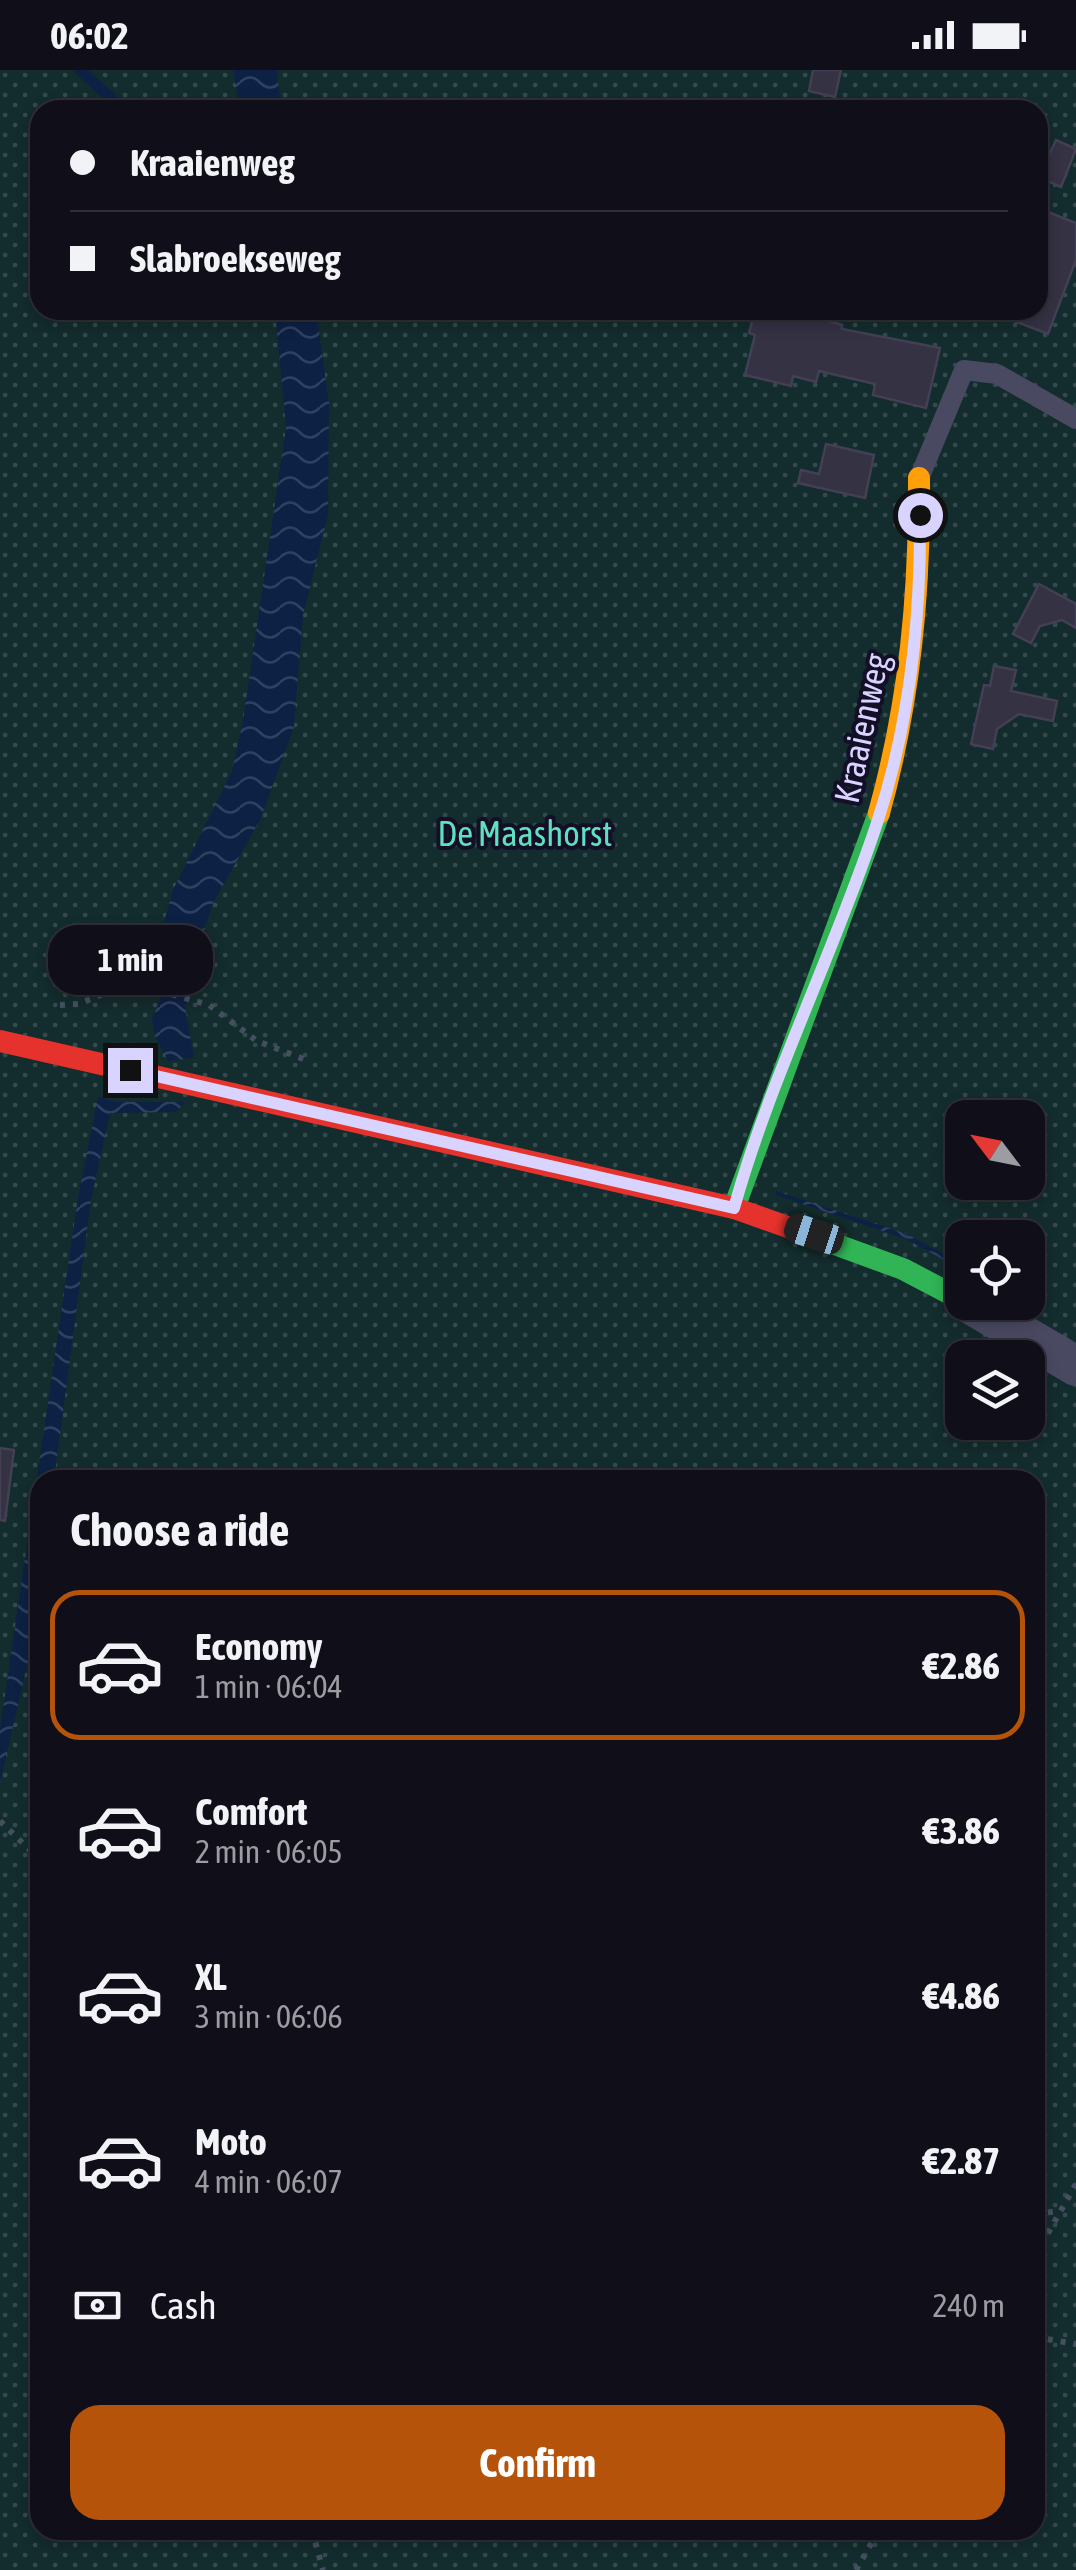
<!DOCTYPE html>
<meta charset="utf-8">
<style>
:root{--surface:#100f19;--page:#191822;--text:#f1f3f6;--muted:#9c9ca2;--line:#302f38;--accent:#b45309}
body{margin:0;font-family:"Asap Condensed",sans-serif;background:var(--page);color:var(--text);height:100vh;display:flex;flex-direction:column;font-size:38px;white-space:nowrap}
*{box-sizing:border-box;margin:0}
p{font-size:32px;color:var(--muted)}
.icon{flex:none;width:55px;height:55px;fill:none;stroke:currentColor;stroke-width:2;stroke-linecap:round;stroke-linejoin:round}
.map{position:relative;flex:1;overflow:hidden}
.details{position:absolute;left:30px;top:1400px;width:1015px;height:1070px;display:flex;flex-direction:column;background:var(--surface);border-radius:30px;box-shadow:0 5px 15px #0003,0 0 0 2px var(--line)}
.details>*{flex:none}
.banner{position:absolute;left:30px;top:30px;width:1018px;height:220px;border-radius:30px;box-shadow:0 5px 15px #0003,0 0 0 2px var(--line);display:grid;align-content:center;height:220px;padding:0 40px;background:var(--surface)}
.needle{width:65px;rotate:302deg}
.tools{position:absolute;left:945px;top:1030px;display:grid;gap:20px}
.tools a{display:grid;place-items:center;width:100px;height:100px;border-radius:20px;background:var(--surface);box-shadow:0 5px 15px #0003,0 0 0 2px var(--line);font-size:50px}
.end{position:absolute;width:45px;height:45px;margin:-22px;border:12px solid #d9d4ff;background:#111;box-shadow:0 0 0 5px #111}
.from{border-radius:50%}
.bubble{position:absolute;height:70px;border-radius:30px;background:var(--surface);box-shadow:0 5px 15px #0003,0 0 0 2px var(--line);font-size:32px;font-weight:700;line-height:70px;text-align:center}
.car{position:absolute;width:30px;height:60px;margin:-30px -15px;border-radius:12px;box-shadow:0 0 8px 2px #0007;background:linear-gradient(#222 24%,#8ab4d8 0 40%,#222 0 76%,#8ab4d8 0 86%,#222 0)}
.banner b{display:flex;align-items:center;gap:35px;height:95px;font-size:38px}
.banner b+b{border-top:2px solid var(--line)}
.banner i{width:25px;height:25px;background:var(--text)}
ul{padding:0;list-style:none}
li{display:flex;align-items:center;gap:30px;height:150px;margin:0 20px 15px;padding:0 20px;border:5px solid transparent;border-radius:30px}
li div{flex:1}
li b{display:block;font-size:38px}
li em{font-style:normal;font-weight:700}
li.active{border-color:var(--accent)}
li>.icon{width:90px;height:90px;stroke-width:1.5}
h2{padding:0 40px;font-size:45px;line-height:120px}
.pay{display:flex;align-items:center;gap:25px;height:110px;padding:0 40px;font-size:38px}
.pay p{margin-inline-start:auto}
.cta{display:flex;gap:20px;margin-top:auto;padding:20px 40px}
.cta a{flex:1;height:115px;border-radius:30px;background:var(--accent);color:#fff;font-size:40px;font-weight:700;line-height:115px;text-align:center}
.status{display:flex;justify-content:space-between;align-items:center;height:70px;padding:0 50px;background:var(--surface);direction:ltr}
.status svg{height:28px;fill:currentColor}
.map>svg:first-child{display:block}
.park{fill:url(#park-dots);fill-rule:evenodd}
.water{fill:url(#water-waves)}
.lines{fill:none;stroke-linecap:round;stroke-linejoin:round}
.stream{stroke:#0d2144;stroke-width:11}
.building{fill:#343243;stroke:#433f54;stroke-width:2.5}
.path{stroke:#44505f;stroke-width:6;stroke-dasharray:5 8;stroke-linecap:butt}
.lane{stroke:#4a4962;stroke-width:20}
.street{stroke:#4a4962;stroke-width:40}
.fast{stroke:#30b455;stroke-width:22}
.slow{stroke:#ff9f0a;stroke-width:22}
.jam{stroke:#e5322d;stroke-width:22}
.route{stroke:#d9d4ff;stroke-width:12}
.labels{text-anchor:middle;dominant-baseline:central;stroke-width:8;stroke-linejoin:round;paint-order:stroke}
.street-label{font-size:35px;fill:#d9d4ff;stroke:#130f26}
.park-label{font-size:35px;fill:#5fe0c0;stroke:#130f26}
</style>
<div class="status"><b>06:02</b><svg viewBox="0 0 49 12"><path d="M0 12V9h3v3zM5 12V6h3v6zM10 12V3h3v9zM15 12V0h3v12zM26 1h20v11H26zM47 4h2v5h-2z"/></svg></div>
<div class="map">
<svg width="1076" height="2500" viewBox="0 0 1076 2500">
<defs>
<pattern id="park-dots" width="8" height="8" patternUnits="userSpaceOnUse" patternTransform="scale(2.5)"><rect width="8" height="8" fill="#132c2d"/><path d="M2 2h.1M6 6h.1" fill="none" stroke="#354a4c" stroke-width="1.8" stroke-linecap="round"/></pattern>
<pattern id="water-waves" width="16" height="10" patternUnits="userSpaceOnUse" patternTransform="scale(2.5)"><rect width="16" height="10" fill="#0d2144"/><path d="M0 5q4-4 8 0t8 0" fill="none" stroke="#304060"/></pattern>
</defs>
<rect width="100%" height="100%" fill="#161421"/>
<path class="park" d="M0,0H1076V2500H0ZM40,40H1038V240H40ZM962,1048H1028V1112H962ZM962,1168H1028V1232H962ZM962,1288H1028V1352H962ZM40,1410H1035V2460H40Z"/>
<path class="water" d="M233,0H277L281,40H240Z
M275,240H316L329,333L328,445L303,545L294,657L260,750L213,833L202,867L198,901L185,936L194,988L168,991L154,964L152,950L162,924L163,905L155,884L173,820L232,701L243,651L286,358Z
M98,1027L118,1032H185L176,1042L110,1043L91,1130L54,1410H40V1515L33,1569L0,1713V1659L78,1128Z
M776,1121L907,1164L962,1194V1200L906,1169L776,1125Z"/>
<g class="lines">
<path class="stream" d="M80,0L124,40"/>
</g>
<path class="building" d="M813,0H841L835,27L809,21Z
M1056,70L1076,79L1061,117L1039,107Z
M1038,138L1076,153V190L1048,264L999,245L1001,240H1038Z
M755,240H791L842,255V259L940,278L926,338L873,325L875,314L819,301L816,312L793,306L791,316L745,305L755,265L749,263Z
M826,374L874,385L865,428L798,413L801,400L819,404Z
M1039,514L1076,534V558L1062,550L1040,556L1031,573L1013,564Z
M994,596L1016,600L1011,621L1057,631L1053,651L1019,644L997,659L993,679L971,674L984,615L990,616Z
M0,1378L14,1380L5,1451L0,1450Z"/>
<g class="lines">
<path class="path" d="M60,935L79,934L124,915L154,919L209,935L257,971L306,990
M0,1751L40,1790
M1035,2144L1059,2141
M1035,2186L1076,2114
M1035,2267L1076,2274
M312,2460L323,2500
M856,2500L879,2460"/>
<path class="lane" d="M920,406L964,300L997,304L1076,349"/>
<path class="street" d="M967,1232L1076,1296"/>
<path class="fast" d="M734,1138L879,743
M810,1165L903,1199L962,1230"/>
<path class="slow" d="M879,743C910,631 920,523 919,408"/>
<path class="jam" d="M0,971L734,1138L810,1165"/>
</g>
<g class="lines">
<path class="route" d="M130,1000L734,1138C771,1006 834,883 877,753C910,653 921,550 920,445"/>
</g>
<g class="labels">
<g class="street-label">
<text transform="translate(861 658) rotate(-78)">Kraaienweg</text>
</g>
<g class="park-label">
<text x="525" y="763">De Maashorst</text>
</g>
</g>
</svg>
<div class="tools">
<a><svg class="needle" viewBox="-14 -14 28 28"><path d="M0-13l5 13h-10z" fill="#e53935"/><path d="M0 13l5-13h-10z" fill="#9c9ca2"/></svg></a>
<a><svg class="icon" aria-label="locate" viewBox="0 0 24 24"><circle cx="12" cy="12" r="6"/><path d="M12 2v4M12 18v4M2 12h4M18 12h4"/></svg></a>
<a><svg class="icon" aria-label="layers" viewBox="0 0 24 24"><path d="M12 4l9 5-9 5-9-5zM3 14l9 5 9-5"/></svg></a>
</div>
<i class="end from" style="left:920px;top:445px"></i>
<i class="end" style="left:130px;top:1000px"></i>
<div class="bubble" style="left:48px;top:855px;width:165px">1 min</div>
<i class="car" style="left:814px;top:1164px;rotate:288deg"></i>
<div class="banner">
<b><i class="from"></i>Kraaienweg</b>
<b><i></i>Slabroekseweg</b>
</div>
<section class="details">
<h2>Choose a ride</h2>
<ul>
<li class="active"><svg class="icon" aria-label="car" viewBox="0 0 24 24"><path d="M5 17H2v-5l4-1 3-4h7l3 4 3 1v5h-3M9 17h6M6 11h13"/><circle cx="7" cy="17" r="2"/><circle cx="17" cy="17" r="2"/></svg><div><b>Economy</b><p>1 min · 06:04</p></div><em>€2.86</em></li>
<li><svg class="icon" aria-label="car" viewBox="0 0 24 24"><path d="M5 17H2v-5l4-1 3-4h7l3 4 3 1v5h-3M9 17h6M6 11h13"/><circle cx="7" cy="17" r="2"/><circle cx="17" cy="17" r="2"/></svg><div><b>Comfort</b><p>2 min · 06:05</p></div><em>€3.86</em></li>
<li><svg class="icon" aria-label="car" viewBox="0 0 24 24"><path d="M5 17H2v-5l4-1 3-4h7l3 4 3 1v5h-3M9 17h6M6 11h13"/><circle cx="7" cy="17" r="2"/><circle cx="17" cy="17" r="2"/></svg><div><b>XL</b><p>3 min · 06:06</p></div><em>€4.86</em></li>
<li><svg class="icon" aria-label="car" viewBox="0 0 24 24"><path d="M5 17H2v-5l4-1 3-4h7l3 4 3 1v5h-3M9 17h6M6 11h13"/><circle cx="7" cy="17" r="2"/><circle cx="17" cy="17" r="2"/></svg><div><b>Moto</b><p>4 min · 06:07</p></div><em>€2.87</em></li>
</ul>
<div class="pay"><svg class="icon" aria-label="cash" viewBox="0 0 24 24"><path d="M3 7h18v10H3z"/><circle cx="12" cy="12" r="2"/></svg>Cash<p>240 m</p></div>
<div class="cta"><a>Confirm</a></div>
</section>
</div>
